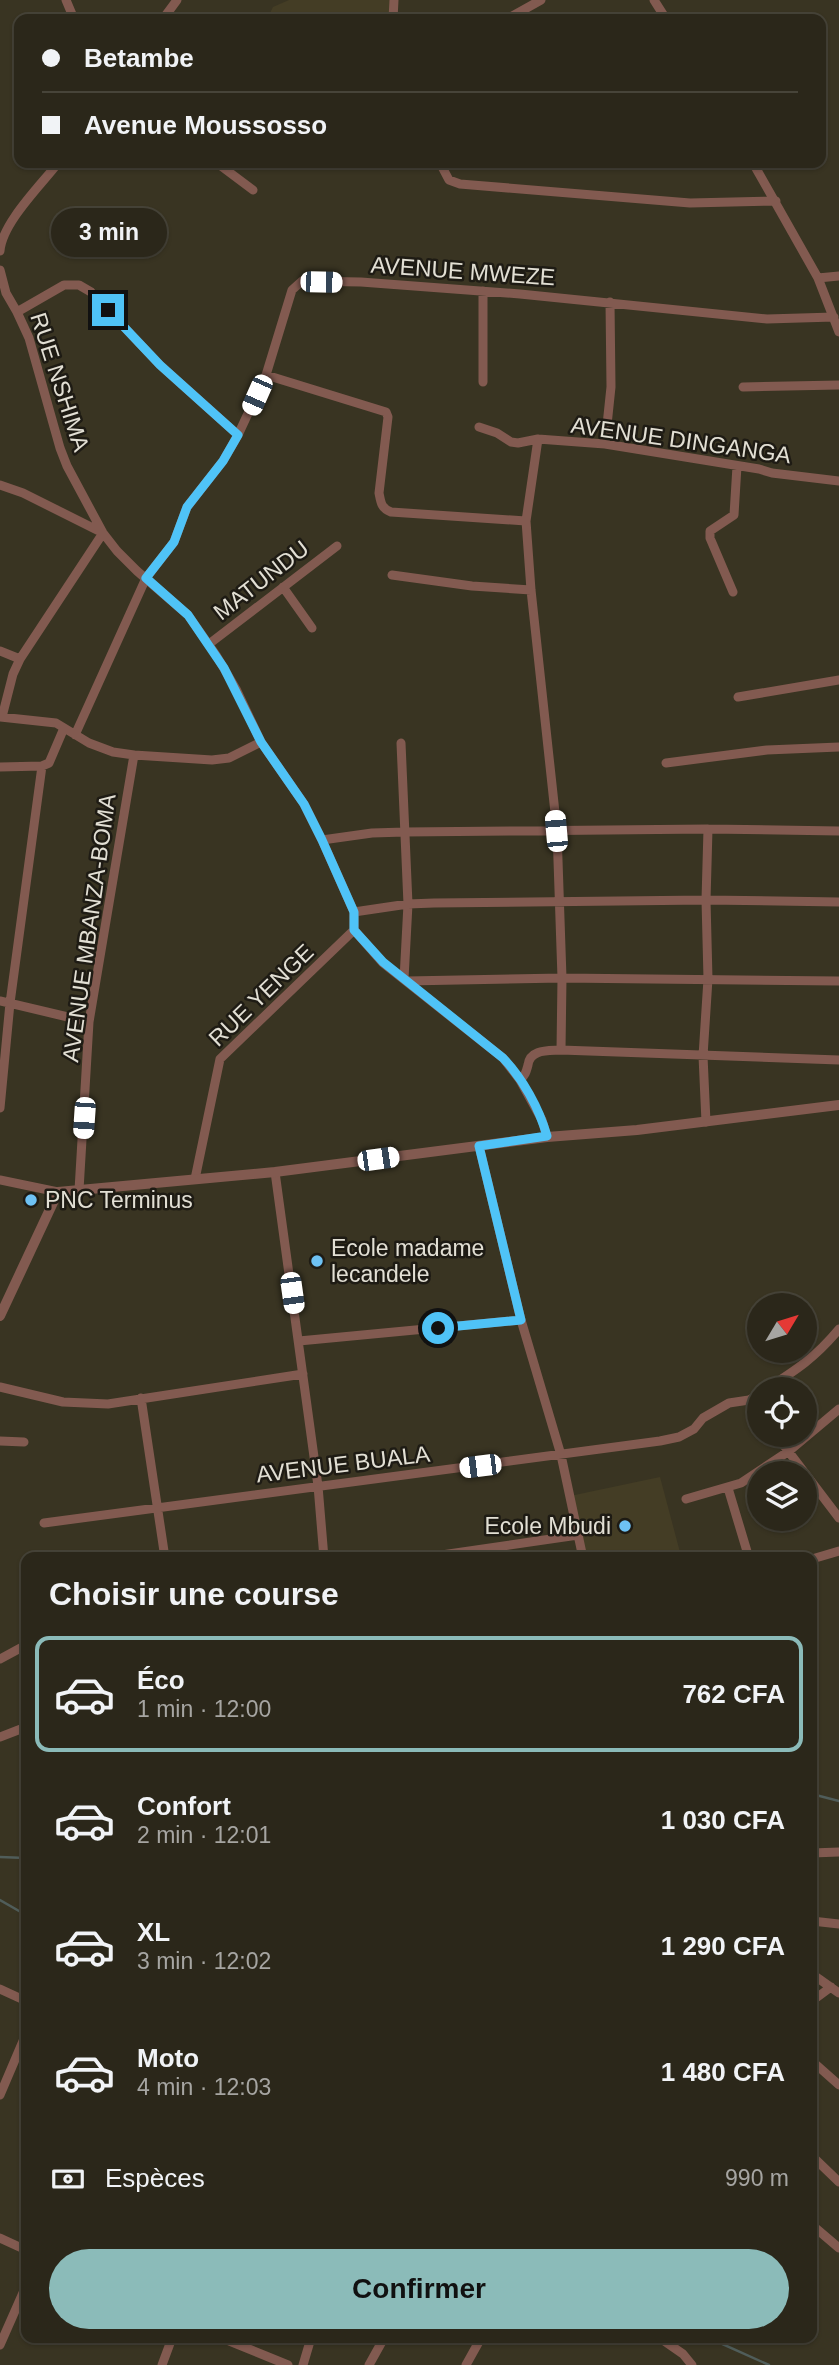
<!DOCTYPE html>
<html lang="fr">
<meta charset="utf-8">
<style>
:root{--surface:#2b271a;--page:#332f23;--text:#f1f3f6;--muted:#a6a5a2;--line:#474439;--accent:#8bbbb9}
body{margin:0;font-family:Arial,sans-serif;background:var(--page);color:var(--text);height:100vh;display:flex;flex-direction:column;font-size:26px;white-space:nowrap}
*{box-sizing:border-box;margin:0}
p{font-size:23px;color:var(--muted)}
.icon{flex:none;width:38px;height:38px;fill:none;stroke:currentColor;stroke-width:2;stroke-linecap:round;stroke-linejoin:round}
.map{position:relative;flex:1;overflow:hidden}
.drawer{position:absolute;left:21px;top:1552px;width:796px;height:791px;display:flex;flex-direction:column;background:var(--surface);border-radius:14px;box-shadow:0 2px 5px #0004,0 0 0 2px var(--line)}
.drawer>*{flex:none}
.hud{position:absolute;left:14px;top:14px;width:812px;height:154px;border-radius:14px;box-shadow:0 2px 5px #0004,0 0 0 2px var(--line);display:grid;align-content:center;height:154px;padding:0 28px;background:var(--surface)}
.needle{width:46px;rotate:52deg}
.buttons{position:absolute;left:747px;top:1293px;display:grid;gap:14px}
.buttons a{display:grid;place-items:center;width:70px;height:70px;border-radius:50%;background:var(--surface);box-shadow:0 2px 5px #0004,0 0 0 2px var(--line);font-size:35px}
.end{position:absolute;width:32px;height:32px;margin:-16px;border:9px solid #4fc3f7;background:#111;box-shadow:0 0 0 4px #111}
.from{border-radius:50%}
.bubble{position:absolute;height:49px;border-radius:24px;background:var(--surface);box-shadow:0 2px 5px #0004,0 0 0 2px var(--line);font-size:23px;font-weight:600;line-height:49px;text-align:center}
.car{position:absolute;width:21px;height:42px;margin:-21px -10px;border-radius:9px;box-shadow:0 0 5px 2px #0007;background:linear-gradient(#fff 24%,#345 0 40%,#fff 0 76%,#345 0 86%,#fff 0)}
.hud b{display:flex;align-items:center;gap:24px;height:66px;font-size:26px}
.hud b+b{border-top:2px solid var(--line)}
.hud i{width:18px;height:18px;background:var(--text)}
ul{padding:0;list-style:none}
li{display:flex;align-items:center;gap:21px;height:116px;margin:0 14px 10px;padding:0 14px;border:4px solid transparent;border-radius:14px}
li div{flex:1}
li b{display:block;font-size:26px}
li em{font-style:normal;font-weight:600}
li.active{border-color:var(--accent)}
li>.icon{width:63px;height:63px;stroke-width:1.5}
h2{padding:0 28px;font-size:32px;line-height:84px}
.pay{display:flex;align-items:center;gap:18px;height:77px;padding:0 28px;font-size:26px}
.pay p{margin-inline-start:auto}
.action{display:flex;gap:14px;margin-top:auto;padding:14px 28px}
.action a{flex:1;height:80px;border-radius:42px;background:var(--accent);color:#111;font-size:28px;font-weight:600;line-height:80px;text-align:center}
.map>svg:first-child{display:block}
.built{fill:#443d25}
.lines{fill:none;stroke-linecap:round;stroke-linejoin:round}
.stream{stroke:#505d5a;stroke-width:2.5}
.minor{stroke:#825a50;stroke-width:9}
.tertiary{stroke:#825a50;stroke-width:10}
.route{stroke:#4fc3f7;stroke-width:9}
.poi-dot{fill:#6ec2f4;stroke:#1e1b14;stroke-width:2.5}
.labels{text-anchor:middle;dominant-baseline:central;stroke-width:5;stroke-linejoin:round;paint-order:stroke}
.street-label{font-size:23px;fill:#e2dfd4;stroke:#1e1b14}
.poi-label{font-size:23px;fill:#e2dfd4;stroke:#1e1b14;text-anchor:start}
</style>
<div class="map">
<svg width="839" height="2365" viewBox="0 0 839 2365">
<rect width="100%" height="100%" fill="#393422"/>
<path class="built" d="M289,0H394L393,19H267L273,7Z
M660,1477L681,1556L584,1557L570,1496Z"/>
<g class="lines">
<path class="stream" d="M812,1794L839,1801
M0,1857L26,1858
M0,1900L26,1915
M709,2338L769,2365"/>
<path class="minor" d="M66,0L74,19
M654,0L666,19
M163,19L177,0
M393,19L394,0
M507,19L541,0
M217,163L253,190
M440,163L449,180L460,184L690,203L776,201
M753,163L818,278L839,332
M0,251C2,223 41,185 58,163
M0,270L6,293L17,312L29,338L60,448L67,466L103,533L117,551L137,571L188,615L216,655L236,689L261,742L304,804L322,840L354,912V930L383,963L503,1058L520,1080L542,1120L547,1137
M818,278L839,276
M17,312L64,285H79L91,292L160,365L238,435
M266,375L386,412L388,417L379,493C381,503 381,508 391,512L526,521L531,590L557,831L562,978L561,1050
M483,382V291
M743,387L839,385
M479,427L497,433L511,442L518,443L538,439L605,444L759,469L772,473L839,481
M605,444L611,387L610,302
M0,485L23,493L103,533L20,659L13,674L2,717
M526,521L538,439
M392,575L472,586L531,590
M283,587L312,628
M733,592L710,538V531L734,515L737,466
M209,644L337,546
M0,651L20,659
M738,697L839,680
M0,717L56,723L89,743L113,752L134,755L212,760L229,758L261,742
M75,735L146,578L174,542L187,507L223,461L238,435L266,375L292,290L302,281L361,282L520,294L767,319L834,317
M401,743L408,904L404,979
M666,763L767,750L839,747
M0,767L42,766L49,763L64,728
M322,840L372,833L405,832L708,829L839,831
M354,912L408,904L434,903L706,900L839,902
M407,981L562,978L839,981
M0,1001L89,1022
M520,1080C526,1074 526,1072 528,1065C530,1049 548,1051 561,1050L839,1060
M0,1108L10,1003L42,766
M706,1122L703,1056L708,979L706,900L708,829
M479,1146L521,1320L561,1455L583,1558
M275,1172L318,1486L324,1558
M195,1179L220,1059L354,930
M0,1180L58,1192
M79,1190L89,1022L134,755
M299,1341L521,1320
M0,1387L63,1402L108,1404L303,1374
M765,1390C796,1370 815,1358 839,1329
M141,1398L165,1558
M749,1400L760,1413
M776,1435L839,1518
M0,1441L24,1442
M728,1488L749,1558
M686,1499L741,1483L789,1451L839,1409
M44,1523L660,1441L679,1437L694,1429L703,1418L729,1403L749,1400L760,1394
M421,1558L578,1535
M812,1559L839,1551
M0,1659L26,1645
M0,1737L26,1727
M812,1853L839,1852
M812,1921L839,1924
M812,1974L839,1993
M0,1989L26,2001
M812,2001L831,1987
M812,2061L839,2085
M0,2095L26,2034
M812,2156L839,2182
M812,2225L839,2248
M0,2238L26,2250
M222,2338L288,2365
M660,2338L683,2354L692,2365
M0,2345L26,2286
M162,2365L172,2338
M303,2365L311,2338
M369,2365L384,2338
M466,2365L481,2338"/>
<path class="tertiary" d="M0,1316L58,1192L275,1172L547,1137L637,1130L839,1105"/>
</g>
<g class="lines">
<path class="route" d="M108,310L160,365L238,435L223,461L187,507L174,542L146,578L188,615L224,668L261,742L304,804L322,840L354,912V930L383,962L503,1058C523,1079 539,1108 547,1136L479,1146L521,1320L438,1328"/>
</g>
<g class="poi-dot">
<circle cx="31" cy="1200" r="7"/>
<circle cx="317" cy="1261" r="7"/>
<circle cx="625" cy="1526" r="7"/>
</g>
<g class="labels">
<g class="street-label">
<text transform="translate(463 271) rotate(4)">AVENUE MWEZE</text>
<text transform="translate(60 382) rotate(72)">RUE NSHIMA</text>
<text transform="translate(681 440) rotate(8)">AVENUE DINGANGA</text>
<text transform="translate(261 580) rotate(-38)">MATUNDU</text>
<text transform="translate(89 928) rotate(-82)">AVENUE MBANZA-BOMA</text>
<text transform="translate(261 995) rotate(-44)">RUE YENGE</text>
<text transform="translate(343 1464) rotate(-7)">AVENUE BUALA</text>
</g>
<g class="poi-label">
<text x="45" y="1200">PNC Terminus</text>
<text x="331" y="1248">Ecole madame<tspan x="331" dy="26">lecandele</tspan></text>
<text x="611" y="1526" text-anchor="end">Ecole Mbudi</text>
</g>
</g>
</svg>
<div class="buttons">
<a><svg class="needle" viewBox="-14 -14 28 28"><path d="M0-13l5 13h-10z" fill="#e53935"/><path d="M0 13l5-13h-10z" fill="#a6a5a2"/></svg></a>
<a><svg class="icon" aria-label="locate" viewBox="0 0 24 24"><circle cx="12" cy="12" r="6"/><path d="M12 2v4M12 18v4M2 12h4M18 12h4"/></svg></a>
<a><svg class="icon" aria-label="layers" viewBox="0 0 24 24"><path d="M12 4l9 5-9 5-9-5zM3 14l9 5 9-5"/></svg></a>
</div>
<i class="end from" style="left:438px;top:1328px"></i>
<i class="end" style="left:108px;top:310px"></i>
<div class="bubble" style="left:51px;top:208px;width:116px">3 min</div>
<i class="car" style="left:321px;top:282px;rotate:91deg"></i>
<i class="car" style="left:257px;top:395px;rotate:204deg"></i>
<i class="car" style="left:556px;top:831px;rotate:355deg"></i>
<i class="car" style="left:84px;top:1118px;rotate:184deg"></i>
<i class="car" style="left:378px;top:1159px;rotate:82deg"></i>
<i class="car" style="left:292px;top:1293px;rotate:172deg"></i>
<i class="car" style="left:480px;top:1466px;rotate:263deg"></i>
<div class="hud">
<b><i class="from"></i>Betambe</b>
<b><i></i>Avenue Moussosso</b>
</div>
<section class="drawer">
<h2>Choisir une course</h2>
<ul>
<li class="active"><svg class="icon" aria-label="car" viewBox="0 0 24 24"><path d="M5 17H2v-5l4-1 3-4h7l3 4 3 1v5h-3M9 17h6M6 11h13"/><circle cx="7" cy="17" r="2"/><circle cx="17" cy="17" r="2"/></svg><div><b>Éco</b><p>1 min · 12:00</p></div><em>762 CFA</em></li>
<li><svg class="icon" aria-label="car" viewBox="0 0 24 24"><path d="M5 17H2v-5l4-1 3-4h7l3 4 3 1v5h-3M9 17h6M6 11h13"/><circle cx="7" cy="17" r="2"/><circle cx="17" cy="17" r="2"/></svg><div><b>Confort</b><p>2 min · 12:01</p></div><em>1 030 CFA</em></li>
<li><svg class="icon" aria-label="car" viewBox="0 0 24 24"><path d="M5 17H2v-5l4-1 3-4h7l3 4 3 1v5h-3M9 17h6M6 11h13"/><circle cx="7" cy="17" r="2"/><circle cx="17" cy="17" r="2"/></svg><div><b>XL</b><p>3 min · 12:02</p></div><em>1 290 CFA</em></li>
<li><svg class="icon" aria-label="car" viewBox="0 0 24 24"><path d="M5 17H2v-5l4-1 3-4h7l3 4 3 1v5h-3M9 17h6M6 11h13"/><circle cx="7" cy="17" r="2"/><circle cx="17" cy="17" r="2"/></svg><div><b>Moto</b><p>4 min · 12:03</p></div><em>1 480 CFA</em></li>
</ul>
<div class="pay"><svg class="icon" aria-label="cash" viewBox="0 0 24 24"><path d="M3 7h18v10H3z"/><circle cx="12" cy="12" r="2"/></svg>Espèces<p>990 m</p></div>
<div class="action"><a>Confirmer</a></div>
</section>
</div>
